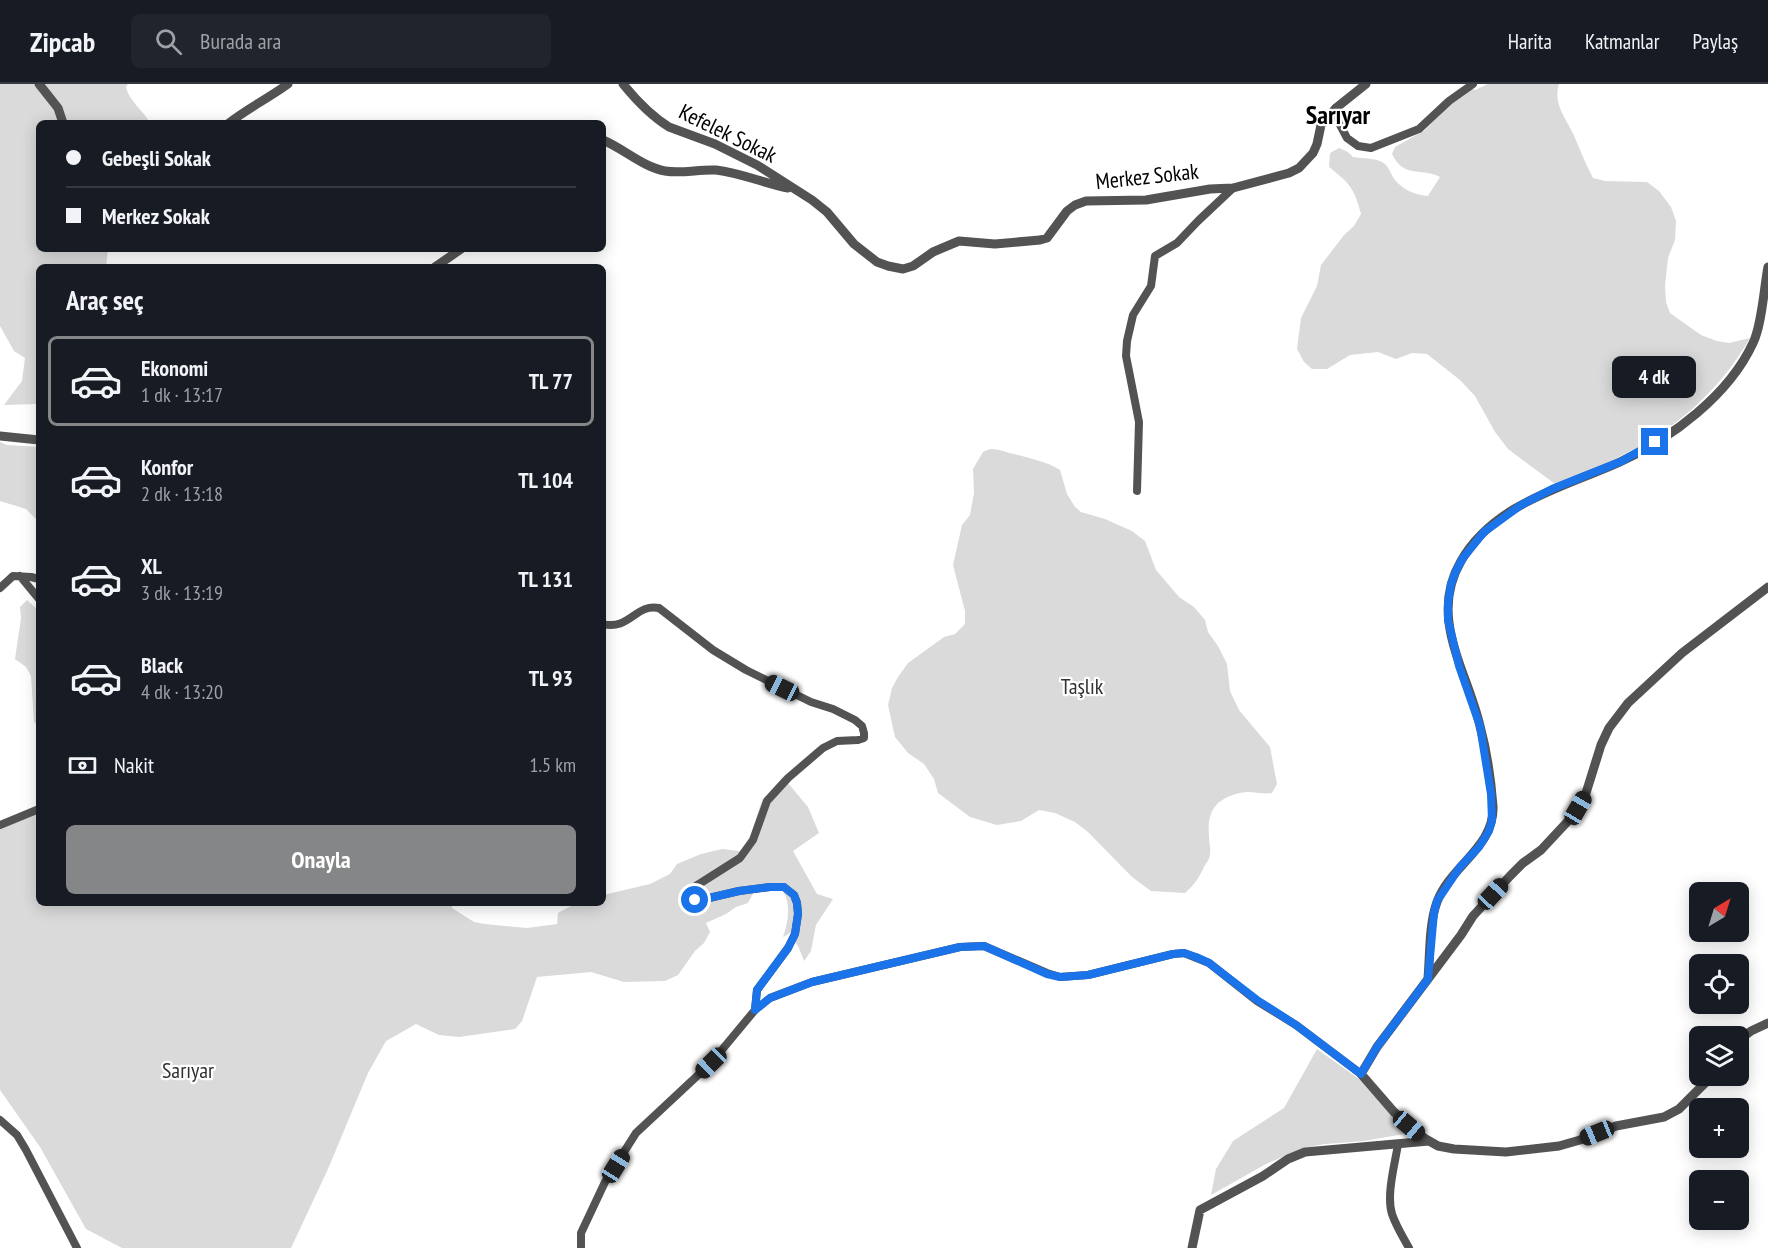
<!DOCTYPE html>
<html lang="tr">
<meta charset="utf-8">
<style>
:root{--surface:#171b24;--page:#20242c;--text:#f1f3f6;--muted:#9ea1a6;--line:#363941;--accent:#858687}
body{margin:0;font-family:"PT Sans Narrow",sans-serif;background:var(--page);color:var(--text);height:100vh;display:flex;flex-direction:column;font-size:22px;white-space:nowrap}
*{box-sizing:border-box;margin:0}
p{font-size:20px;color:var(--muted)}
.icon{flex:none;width:33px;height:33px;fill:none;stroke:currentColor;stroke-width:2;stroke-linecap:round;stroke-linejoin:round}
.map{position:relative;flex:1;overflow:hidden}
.panel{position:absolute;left:36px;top:180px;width:570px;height:642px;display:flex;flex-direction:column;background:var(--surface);border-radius:9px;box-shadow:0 3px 15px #0003}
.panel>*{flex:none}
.top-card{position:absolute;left:36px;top:36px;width:570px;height:132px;border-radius:9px;box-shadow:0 3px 15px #0003;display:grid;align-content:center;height:132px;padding:0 30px;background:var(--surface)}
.needle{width:39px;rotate:38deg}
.buttons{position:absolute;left:1689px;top:798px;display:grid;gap:12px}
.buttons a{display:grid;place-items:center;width:60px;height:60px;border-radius:9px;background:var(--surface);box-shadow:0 3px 15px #0003;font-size:30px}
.end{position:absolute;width:27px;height:27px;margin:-14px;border:8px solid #1a73e8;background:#fff;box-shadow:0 0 0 3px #fff}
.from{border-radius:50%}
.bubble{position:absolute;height:42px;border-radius:9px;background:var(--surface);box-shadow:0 3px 15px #0003;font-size:20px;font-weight:600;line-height:42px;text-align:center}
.car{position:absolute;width:18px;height:36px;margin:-18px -9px;border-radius:8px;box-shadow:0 0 4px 2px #0007;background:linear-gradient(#222 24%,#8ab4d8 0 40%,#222 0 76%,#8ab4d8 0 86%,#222 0)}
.top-card b{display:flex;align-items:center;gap:21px;height:57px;font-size:22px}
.top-card b+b{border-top:2px solid var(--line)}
.top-card i{width:15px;height:15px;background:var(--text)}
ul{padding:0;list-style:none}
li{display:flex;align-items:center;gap:18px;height:90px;margin:0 12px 9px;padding:0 18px;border:3px solid transparent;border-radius:9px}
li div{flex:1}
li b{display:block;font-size:22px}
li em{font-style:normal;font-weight:600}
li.selected{border-color:var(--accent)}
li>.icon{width:54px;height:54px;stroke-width:1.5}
h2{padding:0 30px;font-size:27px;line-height:72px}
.pay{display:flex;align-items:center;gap:15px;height:66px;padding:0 30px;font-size:22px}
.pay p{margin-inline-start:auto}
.primary-button{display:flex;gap:12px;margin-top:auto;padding:12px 30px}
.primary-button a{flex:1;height:69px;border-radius:9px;background:var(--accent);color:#fff;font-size:24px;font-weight:600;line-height:69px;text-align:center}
header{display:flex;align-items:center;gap:36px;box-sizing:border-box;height:84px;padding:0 30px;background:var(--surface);border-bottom:2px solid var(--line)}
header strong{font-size:28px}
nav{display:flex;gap:33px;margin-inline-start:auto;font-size:21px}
.search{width:420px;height:54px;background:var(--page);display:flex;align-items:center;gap:15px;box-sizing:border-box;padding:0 21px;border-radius:9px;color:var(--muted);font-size:22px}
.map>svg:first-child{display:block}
.green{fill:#dadada}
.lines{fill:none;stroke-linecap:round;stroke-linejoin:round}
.minor{stroke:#535353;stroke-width:8}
.tertiary{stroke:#535353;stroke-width:9}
.route{stroke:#1a73e8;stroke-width:8}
.labels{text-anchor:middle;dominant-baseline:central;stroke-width:4.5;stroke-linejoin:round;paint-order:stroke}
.street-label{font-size:22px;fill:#000;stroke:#fff}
.park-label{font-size:22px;fill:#313131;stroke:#fff}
.quarter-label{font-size:26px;font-weight:bold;fill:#000;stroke:#fff}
</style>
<header>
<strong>Zipcab</strong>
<div class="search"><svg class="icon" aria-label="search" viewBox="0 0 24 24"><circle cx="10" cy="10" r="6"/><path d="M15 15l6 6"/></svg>Burada ara</div>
<nav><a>Harita</a><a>Katmanlar</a><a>Paylaş</a></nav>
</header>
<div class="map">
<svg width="1768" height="1164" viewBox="0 0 1768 1164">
<rect width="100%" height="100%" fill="#fff"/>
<path class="green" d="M0,0H128L126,3C129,17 143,26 150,39H39V165H108L106,183H39V320L4,321L22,297L25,274L14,267L0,242Z
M1488,0H1559C1552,21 1568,36 1575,54C1581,68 1586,81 1593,94L1605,97L1647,98L1659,107L1671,123L1676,137L1675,156L1668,174L1665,202L1666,218L1670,229L1701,251L1717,257L1729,259L1750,254C1704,333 1639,369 1555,400L1508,365L1495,348L1475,312L1460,296L1427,270L1412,269L1396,275L1378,268L1350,271L1327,285H1312L1304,278L1297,265L1301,234L1317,202L1321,181L1344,151L1354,142L1361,130C1354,103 1349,99 1329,83L1330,69L1339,64L1348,68L1353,73C1363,75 1376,73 1385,80C1390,85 1391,91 1395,96C1403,106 1416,111 1428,112L1440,93C1421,83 1404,95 1392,70L1395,63L1425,46L1447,23L1472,4L1475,6Z
M0,358L7,361L39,363V438L26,425L0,417Z
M990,365C999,365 1005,368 1014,370C1030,375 1046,377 1060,386L1067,410L1075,423L1081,428L1105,435L1132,447L1145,457L1156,486L1179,513L1194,523L1205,536L1208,548L1218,562L1227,580L1230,607L1239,626L1270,663L1277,700L1272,709C1261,711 1251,706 1240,709C1215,715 1207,727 1209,752C1209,758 1211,765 1210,770C1210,775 1206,779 1204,783C1198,795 1196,799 1185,809L1151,807L1132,793L1088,748L1075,738L1055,729L1039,726L1021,737L997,741L970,733L938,709L934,695L924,680L908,669L895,653L888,621L892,604L898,593L908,579L944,553L955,550L965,540V527L953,481L962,441L970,431L974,409L973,385L983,368Z
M27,516L39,527V642L34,638L31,592L26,583L15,575L21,534L20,523Z
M783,693L808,723L819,749L793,767L817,810L833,815L816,841L811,867L804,877L799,864L790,849L783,853C789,837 792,815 779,802L756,804L748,819L736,823L726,830L706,839L710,848L704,859L695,867L678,891L665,897L624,898L591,888L537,893L522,937L515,945L459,953L439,951L416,940L386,957L368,989L328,1085L291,1164H122L86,1145L40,1063L0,1006V738L39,722V819H451L452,824L474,838L485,840L527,844L557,840L558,829C576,818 582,819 603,819V811L650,800L670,790L677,780L701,770L722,765L740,767L750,753L762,716Z
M1317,965L1359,995L1383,1022L1410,1049L1364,1057L1325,1060L1303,1064L1266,1080L1211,1111L1216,1085L1233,1057L1284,1024Z"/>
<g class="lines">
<path class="minor" d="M1336,24L1339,39L1347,54L1358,62L1371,64L1419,45L1449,17L1473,0
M1137,407L1139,338L1129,287L1126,272L1127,257L1133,231L1151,202L1155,172L1177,159L1198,137L1233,104
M20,492L39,515
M0,504L13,492L31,493L39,495
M603,540C629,547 636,519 659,524L713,566L746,586L811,618L833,625L855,636L862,642L864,649V654L858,656L837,657L823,664L788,694L767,717L753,756L740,774L688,807V811L695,816L709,814L739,807L770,803H784L794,811L797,819L798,830L795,850L788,864L757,906L755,926
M0,741L39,725
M0,1036L17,1051L26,1066L77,1164
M1398,1060C1395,1080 1386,1111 1392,1130C1396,1142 1403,1153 1409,1164
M581,1164V1149L605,1098L636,1049L711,979L755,926L770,914L812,898L960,863L984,862L1047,889L1060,893L1088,891L1173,870L1184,869L1209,879L1257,917L1296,941L1361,990"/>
<path class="tertiary" d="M39,0L58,24L63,39
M623,0C636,16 651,32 669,43L715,60L757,81L812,116L827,128L854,160L877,178L888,182L903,185L913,182L933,168L959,157L995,160L1040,156L1047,154L1067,127L1075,121L1086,117L1146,116L1210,105L1233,104L1289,89L1299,84L1313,69L1317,60L1321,41L1327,34L1336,24L1366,0
M229,39C248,24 269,14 288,0
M603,56C624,65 643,83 665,87C682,90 699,85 716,86C741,89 763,99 788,104
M435,183L461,165
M0,352L39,356
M1428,894C1430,871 1429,839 1437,818C1450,782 1495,763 1493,722C1491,696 1487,668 1480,642C1467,586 1428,534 1461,477C1494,419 1565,403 1620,378C1672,354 1729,311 1753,259C1762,241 1764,203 1768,183
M1738,957L1751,947L1768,939
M1712,992L1679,1025L1664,1033L1616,1042L1580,1056L1559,1062L1506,1068L1454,1065L1438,1062L1424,1054L1394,1028L1361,990L1377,963L1461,851L1473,832L1510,792L1523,779L1541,766L1569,736L1586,709L1601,661L1609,644L1628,619L1682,569L1768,503
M1192,1164L1200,1126L1263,1092L1288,1075L1305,1068L1429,1057"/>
</g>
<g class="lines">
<path class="route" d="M695,816L709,814L739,807L770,803H784L794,811L797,819L798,830L795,850L788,864L757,906L755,926L770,914L812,898L960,863L984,862L1047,890L1060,893L1088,891L1173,870L1184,869L1196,873L1209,879L1257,916L1296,941L1361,990L1377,963L1428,895L1434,829L1437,817L1460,783L1479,763L1489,747L1492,736L1491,710L1480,642L1459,582L1448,536V519L1451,500L1456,487L1463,474L1484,448L1521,421L1552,405L1622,377L1655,358"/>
</g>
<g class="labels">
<g class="street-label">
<text transform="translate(728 49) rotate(26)">Kefelek Sokak</text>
<text transform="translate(1147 92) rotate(-6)">Merkez Sokak</text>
</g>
<g class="park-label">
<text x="1082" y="602">Taşlık</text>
<text x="188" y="986">Sarıyar</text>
</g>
<g class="quarter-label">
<text x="1338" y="30">Sarıyar</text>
</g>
</g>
</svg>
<div class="buttons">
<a><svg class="needle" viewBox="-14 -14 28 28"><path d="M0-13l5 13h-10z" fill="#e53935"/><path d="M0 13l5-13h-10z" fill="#9ea1a6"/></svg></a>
<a><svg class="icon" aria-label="locate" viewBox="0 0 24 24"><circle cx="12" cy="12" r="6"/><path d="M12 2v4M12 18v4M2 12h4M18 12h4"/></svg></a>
<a><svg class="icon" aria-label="layers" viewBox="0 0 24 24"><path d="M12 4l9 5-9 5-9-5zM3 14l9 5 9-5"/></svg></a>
<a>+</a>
<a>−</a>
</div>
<i class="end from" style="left:695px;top:816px"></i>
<i class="end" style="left:1655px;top:358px"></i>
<div class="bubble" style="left:1612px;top:272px;width:84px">4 dk</div>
<i class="car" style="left:782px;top:604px;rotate:296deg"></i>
<i class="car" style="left:1578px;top:724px;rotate:30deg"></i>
<i class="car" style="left:1493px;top:810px;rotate:43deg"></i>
<i class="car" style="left:711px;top:979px;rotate:226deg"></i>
<i class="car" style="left:1409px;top:1042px;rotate:130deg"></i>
<i class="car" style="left:1597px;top:1049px;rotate:248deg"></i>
<i class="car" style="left:616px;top:1082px;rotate:32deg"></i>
<div class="top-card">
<b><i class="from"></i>Gebeşli Sokak</b>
<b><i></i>Merkez Sokak</b>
</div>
<section class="panel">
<h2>Araç seç</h2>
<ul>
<li class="selected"><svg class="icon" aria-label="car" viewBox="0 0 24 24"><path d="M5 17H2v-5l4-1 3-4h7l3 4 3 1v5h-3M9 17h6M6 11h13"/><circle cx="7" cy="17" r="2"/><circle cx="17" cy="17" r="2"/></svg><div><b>Ekonomi</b><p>1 dk · 13:17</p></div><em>TL 77</em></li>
<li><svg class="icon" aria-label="car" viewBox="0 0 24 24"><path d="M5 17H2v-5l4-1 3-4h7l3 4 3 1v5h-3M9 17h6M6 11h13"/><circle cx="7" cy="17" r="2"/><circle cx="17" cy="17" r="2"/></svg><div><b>Konfor</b><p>2 dk · 13:18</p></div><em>TL 104</em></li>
<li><svg class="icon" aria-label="car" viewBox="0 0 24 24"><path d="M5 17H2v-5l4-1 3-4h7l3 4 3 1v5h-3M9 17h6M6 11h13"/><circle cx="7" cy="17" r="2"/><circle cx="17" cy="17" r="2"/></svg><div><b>XL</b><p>3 dk · 13:19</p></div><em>TL 131</em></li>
<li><svg class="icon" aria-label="car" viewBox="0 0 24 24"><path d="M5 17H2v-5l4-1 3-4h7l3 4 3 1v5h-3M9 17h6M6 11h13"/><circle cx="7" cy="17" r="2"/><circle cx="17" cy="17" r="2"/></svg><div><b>Black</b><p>4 dk · 13:20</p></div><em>TL 93</em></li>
</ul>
<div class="pay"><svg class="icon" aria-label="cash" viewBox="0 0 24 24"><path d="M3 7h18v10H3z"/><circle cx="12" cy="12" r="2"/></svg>Nakit<p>1.5 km</p></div>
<div class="primary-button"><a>Onayla</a></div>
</section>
</div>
